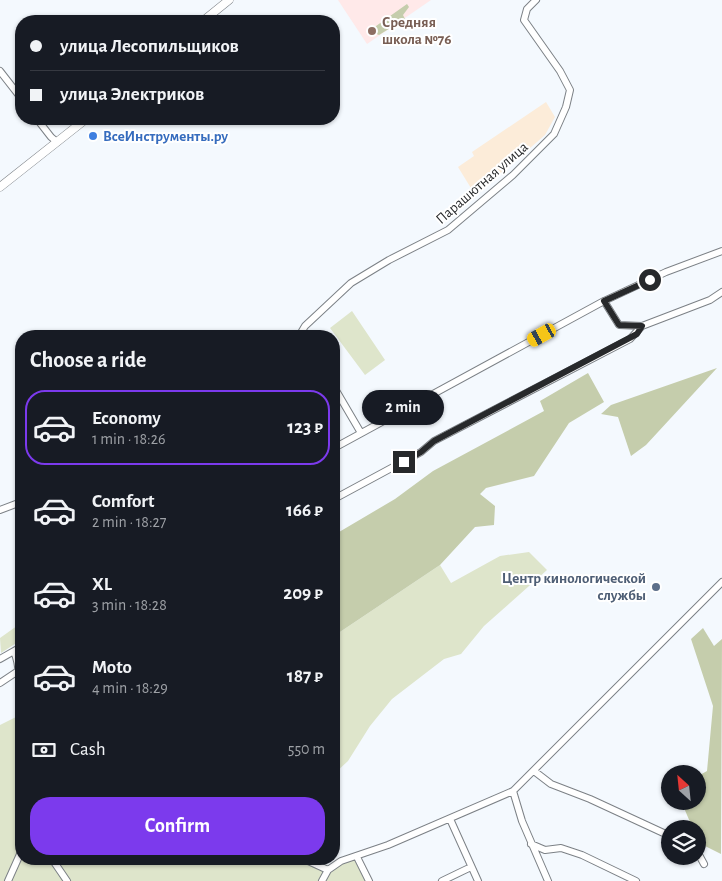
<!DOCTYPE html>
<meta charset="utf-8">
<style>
:root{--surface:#171b24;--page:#20242c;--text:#f1f3f6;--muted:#9ea1a6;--line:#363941;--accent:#7c3aed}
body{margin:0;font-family:"Alegreya Sans",sans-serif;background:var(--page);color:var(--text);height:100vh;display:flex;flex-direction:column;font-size:19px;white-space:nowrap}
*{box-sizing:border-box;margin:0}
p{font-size:16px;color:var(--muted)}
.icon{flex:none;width:28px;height:28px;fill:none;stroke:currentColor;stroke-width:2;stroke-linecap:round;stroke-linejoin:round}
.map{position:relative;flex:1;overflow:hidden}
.panel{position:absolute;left:15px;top:330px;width:325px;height:535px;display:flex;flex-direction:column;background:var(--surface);border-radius:20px;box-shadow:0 1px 4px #0004}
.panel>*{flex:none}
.hud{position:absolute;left:15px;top:15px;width:325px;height:110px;border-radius:20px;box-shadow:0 1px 4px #0004;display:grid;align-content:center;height:110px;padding:0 15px;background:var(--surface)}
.needle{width:32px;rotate:333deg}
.fabs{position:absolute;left:661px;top:765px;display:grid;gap:10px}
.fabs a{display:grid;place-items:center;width:45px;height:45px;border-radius:50%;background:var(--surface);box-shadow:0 1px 4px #0004;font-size:25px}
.end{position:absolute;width:22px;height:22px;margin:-11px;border:6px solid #27292b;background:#fff;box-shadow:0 0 0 2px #fff}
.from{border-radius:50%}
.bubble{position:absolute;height:35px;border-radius:18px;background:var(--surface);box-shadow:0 1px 4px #0004;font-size:16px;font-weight:700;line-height:35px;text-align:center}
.car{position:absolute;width:15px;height:30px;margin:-15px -8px;border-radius:6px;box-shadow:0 0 4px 1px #0007;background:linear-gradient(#f5c518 24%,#345 0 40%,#f5c518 0 76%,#345 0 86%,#f5c518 0)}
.hud b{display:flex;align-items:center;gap:18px;height:48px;font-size:19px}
.hud b+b{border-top:1px solid var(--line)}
.hud i{width:12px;height:12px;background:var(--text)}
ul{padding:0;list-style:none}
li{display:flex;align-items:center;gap:15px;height:75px;margin:0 10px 8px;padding:0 5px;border:2px solid transparent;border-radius:20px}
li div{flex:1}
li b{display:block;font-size:19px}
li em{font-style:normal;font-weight:700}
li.current{border-color:var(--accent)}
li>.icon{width:45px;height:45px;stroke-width:1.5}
h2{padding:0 15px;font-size:22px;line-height:60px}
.pay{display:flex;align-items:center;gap:12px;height:55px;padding:0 15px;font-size:19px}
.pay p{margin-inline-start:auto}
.action{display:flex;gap:10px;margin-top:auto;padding:10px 15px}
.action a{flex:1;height:58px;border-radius:20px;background:var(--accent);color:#fff;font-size:20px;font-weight:700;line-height:58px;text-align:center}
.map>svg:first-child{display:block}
.commercial{fill:#fcecd9}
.education{fill:#ffe9e9}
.green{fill:#dee5cb}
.forest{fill:#c5cdac}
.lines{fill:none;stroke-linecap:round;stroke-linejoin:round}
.minor-casing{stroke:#7c8186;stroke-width:8}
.major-casing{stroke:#7c8186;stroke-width:9}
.minor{stroke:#fff;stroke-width:6}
.major{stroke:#fff;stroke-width:8}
.route{stroke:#27292b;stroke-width:6}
.education-dot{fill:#8d6e63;stroke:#fff;stroke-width:2}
.shop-dot{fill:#3f7fe0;stroke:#fff;stroke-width:2}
.service-dot{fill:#5c6f8a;stroke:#fff;stroke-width:2}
.labels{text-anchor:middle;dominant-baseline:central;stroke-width:4;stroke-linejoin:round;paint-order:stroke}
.education-label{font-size:15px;font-weight:bold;fill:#785e54;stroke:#fff;text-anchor:start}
.shop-label{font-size:15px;font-weight:bold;fill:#366cbe;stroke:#fff;text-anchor:start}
.street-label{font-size:15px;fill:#27292b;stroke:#fff}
.service-label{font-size:15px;font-weight:bold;fill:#4e5e75;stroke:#fff;text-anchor:end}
</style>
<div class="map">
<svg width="722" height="881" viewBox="0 0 722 881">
<rect width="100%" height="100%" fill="#f4f9fe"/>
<path class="commercial" d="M546,102L555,117L545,135L476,195L474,193L458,167L474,156L472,152Z"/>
<path class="education" d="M338,0H431L367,44Z"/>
<path class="green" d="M352,311L385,360L365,375L330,328Z
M529,552L547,570L484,626L461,654L444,659L392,699L370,726L348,761L334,774V636L440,565L451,583L500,556Z
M21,623V640L1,653L0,638Z
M18,716L21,727V859H309L328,870L357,857L369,881H0V725Z"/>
<path class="forest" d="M407,4L409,7L403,15L405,19L379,35L369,31Z
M717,368L646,445L631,456L618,417L601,414L611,405Z
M588,373L604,402L569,423L534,476L486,488L480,494L495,506L494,525L475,527L440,565L334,636V535L395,499L433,471L544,411L540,401Z
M703,628L714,646L722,639L721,854L699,843L698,829H693L681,801H698V776L707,771L713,706L691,639Z"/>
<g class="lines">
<g class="minor-casing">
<path id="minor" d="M0,71L21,98
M37,119L51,137L57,142
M604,301L619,325L642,326L710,300L722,292
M299,336L305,326L351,283L389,260L448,230L513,175L554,134L566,107L570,90L560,71L524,20L527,9L536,0
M334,387L361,433
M334,448L604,301L666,272L722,251
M334,499L421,452L434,441L630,339L642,326
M0,510L21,502
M14,652C21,666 17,678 21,692
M0,659L21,647
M0,683L21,669
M534,771L551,784L590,799L670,836
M513,791L522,821L548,881
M450,819L478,881
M531,844L545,850L561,848L582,855L636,881
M698,853L704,864
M357,857L369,881
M52,859L67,881
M304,859L328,870
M8,881L21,852
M322,881L328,870L341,861L388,845L513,791L722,582
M442,881L471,867"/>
</g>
<g class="major-casing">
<path id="major" d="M203,21L229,0
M0,187L86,119"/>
</g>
<use href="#minor" class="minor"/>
<use href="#major" class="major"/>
</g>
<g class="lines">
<path class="route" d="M404,462L421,452L434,441L637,334L642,326L619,325L604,301L650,280"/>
</g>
<circle class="education-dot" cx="372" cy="31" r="5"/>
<circle class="shop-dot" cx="93" cy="136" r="5"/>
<circle class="service-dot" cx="656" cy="587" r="5"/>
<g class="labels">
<g class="education-label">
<text x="382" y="22">Средняя<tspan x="382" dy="17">школа №76</tspan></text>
</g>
<g class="shop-label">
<text x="103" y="136">ВсеИнструменты.ру</text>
</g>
<g class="street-label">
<text transform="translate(482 183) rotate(-41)">Парашютная улица</text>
</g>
<g class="service-label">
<text x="646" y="578">Центр кинологической<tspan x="646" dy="17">службы</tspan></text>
</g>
</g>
</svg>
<div class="fabs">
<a><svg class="needle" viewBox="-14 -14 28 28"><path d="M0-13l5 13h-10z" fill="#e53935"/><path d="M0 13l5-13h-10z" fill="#9ea1a6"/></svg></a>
<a><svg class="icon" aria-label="layers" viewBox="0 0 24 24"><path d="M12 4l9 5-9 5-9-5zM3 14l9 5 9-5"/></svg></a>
</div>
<i class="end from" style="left:650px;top:280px"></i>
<i class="end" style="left:404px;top:462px"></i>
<div class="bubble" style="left:362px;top:390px;width:82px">2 min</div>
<i class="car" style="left:542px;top:335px;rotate:241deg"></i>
<div class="hud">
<b><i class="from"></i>улица Лесопильщиков</b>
<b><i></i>улица Электриков</b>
</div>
<section class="panel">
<h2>Choose a ride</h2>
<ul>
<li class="current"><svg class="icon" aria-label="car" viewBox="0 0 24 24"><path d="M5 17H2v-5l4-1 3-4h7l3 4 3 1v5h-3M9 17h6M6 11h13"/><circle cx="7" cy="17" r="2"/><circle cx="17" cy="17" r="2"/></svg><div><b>Economy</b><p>1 min · 18:26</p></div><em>123 ₽</em></li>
<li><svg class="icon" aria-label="car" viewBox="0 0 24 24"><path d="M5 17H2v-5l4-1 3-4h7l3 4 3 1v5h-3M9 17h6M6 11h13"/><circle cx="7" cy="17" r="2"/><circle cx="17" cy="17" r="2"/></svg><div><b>Comfort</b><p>2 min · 18:27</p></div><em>166 ₽</em></li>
<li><svg class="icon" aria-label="car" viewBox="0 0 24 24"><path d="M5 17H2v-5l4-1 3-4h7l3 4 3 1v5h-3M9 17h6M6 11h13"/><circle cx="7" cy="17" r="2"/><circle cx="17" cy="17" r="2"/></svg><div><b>XL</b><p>3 min · 18:28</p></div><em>209 ₽</em></li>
<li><svg class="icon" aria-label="car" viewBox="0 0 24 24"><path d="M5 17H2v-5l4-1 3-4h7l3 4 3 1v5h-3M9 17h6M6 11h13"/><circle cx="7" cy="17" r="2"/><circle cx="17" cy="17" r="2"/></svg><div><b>Moto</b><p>4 min · 18:29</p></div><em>187 ₽</em></li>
</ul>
<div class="pay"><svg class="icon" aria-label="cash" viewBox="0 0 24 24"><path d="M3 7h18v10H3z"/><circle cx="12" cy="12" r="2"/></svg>Cash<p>550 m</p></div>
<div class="action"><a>Confirm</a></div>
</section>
</div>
